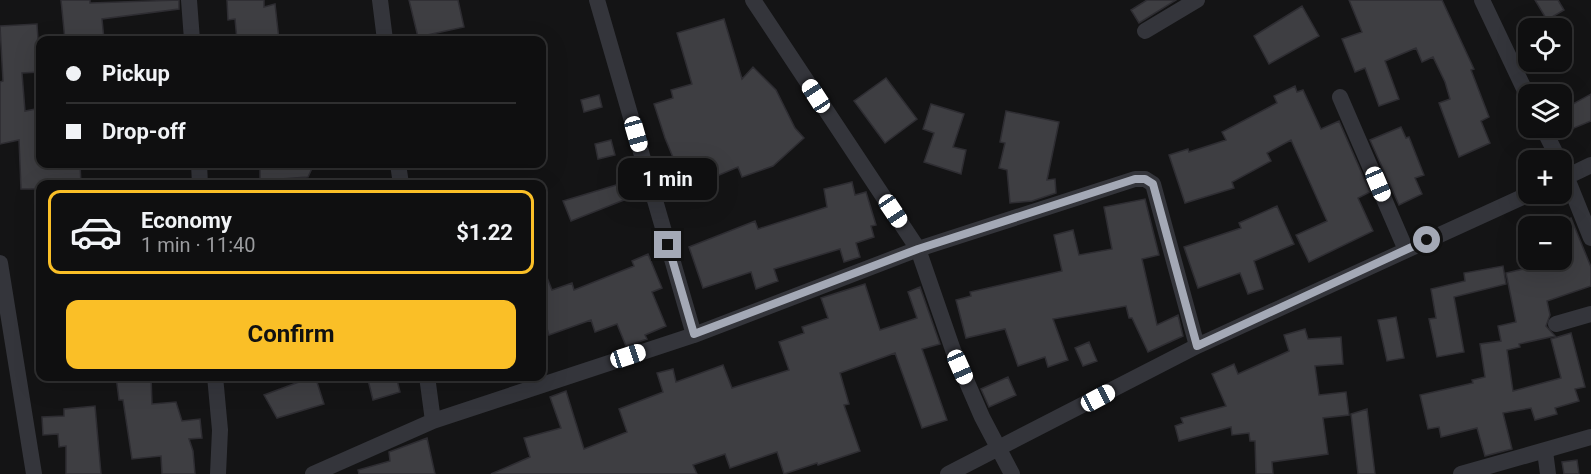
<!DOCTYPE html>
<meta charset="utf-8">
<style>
:root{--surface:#0f0f10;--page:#1d1d1e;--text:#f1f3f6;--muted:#9b9c9f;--line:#2f2f30;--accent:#fabf27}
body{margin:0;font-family:Roboto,sans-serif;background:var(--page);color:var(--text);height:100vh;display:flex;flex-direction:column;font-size:22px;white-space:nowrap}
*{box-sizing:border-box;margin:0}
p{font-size:20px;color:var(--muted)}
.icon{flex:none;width:33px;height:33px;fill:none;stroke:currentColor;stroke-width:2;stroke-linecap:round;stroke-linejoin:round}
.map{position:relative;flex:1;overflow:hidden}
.sheet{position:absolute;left:36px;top:180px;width:510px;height:201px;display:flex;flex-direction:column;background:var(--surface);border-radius:12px;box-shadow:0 6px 24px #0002,0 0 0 2px var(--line)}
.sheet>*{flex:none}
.hud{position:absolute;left:36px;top:36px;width:510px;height:132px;border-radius:12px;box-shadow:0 6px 24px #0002,0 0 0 2px var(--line);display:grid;align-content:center;height:132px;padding:0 30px;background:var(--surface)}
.buttons{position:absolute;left:1518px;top:18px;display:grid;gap:12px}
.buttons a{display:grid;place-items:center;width:54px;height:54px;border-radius:12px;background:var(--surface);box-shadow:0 6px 24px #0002,0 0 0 2px var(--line);font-size:30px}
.end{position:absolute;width:27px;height:27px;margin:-14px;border:8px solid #a4a9b6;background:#111;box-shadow:0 0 0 3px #111}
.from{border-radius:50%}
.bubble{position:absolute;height:42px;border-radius:12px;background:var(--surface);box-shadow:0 6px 24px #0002,0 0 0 2px var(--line);font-size:20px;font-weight:700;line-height:42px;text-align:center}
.car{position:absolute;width:18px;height:36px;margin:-18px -9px;border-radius:8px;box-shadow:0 0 4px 2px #0007;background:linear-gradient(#fff 24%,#345 0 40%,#fff 0 76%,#345 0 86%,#fff 0)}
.hud b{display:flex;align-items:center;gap:21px;height:57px;font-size:22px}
.hud b+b{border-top:2px solid var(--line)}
.hud i{width:15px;height:15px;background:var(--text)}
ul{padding:10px 0 0;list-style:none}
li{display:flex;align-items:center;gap:18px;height:84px;margin:0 12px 9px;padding:0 18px;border:3px solid transparent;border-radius:12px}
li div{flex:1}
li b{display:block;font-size:22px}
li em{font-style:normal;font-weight:700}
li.selected{border-color:var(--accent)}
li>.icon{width:54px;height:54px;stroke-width:1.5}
.button{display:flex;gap:12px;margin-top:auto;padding:12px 30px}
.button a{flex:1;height:69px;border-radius:12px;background:var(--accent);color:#111;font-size:24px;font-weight:700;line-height:69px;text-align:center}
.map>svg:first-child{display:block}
.building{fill:#3e3e42;stroke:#2e2d32;stroke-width:1.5}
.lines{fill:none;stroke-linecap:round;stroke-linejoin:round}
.minor{stroke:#34353b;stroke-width:16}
.route{stroke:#a4a9b6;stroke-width:8}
</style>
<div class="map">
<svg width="1591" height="474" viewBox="0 0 1591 474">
<rect width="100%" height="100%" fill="#141415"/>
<path class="building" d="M61,0H90V3L179,0V9L102,19L104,40H65Z
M227,0H264V7L275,4L279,40H237L235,19L228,20Z
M409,0H458L464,27L418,37Z
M1147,0H1176L1139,23L1131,10Z
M1349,0H1442L1474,69L1471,70L1489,117L1481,121L1490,143L1459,157L1439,103L1450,99L1445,82L1433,57L1422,62L1416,48L1385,61L1399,99L1379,106L1365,68L1355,72L1342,39L1362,32Z
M1535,0H1558L1564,10L1547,20Z
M1302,6L1319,36L1269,64L1254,36Z
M724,19L742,79L753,67L776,90L795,128L804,138L773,166L742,177L738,167L686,189L665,138L654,104L673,98L671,90L692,84L677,33Z
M37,24L40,72L22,73L25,111L36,109L40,164H80L81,184H40V189H21L19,140L0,144V82L3,81L0,26Z
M886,78L917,119L885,143L854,101Z
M1295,86L1297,92L1303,90L1321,129L1339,121L1370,192L1358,198L1373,231L1309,262L1296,235L1327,221L1291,140L1267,153L1271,161L1232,182L1234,188L1185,203L1169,155L1188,149L1189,152L1226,140L1222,132L1277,103L1274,96Z
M1591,94V121L1562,133V110Z
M599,95L602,107L584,112L581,100Z
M931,104L964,114L953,147L966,150L961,174L924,162L934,133L923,129Z
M1006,111L1059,122L1047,180L1055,179L1056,193L1032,201L1010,203L1007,170L999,168L1005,143L1000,142Z
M1401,127L1406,138L1409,137L1424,175L1415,178L1422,194L1399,205L1370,140Z
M611,140L615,155L598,159L595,144Z
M260,164H314L308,177L281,179V184H260Z
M852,182L855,195L866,192L876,225L871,226L874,237L856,243L860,257L844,262L840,249L774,269L778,281L756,289L751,272L703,288L689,247L755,221L758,229L827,207L824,189Z
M623,183L629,198L571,221L563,201Z
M1145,199L1159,255L1142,259L1157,325L1178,315L1183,336L1148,352L1132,318H1129L1126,306L1053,319L1068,360L1048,367L1045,357L1018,366L1005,329L966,338L956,300L971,296L970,292L1062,271L1054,235L1073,230L1079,255L1112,249L1104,207Z
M1277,206L1294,244L1254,261L1263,289L1248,294L1240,273L1198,288L1184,247L1241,228L1239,223Z
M1571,218L1591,267V286L1547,301L1550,315L1546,326L1555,336L1519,344L1520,347L1507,350L1513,391L1561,378L1551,339L1571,333L1585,387L1575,389L1579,401L1555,408L1557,414L1535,420L1531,408L1503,413L1512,449L1485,456L1477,428L1441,437L1439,427L1428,429L1420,395L1473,383L1472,380L1485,377L1480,344L1501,341L1498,326L1516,322L1506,273L1562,260V222Z
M648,254L662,288L652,292L666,326L645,335L647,339L626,346L617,324L595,332L591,320L549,335L542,313V265L552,290L572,283L574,290L634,266L632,261Z
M1503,266L1506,284L1454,297L1464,352L1437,357L1429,319L1436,318L1431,289L1465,281L1464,273Z
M865,284L880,330L917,318L908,292L920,287L940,344L922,349L947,420L922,428L895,353L840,373L849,404L844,405L860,451L818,465L817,463L784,474L777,452L730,468L725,454L693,465L697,474H491L530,457L524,438L561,428L550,397L566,391L584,449L627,432L619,409L663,392L657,373L673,369L676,382L723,365L732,388L789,370L779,342L804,333L802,327L828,318L821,298Z
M1396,317L1404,358L1387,361L1378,320Z
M1305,329L1308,339L1341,337L1343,364L1315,366L1319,395L1346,392L1349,415L1323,418L1328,454L1272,462L1273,474H1256L1255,441H1250L1249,433L1232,435L1231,427L1179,441L1175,426L1183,423L1181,418L1226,406L1212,374L1234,364L1238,374L1289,351L1284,335Z
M1089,342L1097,361L1083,366L1075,348Z
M116,376H151L152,404L176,402L182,421L200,419L202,438L189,439L193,451L195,474H162L161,456L132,459L123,400H119Z
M315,376L324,404L277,418L264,395Z
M367,376H396L400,392L373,400Z
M1008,377L1016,395L989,407L981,389Z
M95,406L101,474H66V446L59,447L58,434L43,435L42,417L64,416V409Z
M1367,409L1375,474H1358L1351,414Z
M427,438L435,474H359L358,470L390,461L389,452Z
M1577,460L1579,474H1564L1562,462Z"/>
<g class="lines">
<path class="minor" d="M189,0L192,40
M380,0L385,40
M597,0L694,335
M753,0L918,249L953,350L982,417L1012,474
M1482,0L1528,97
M1145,31L1197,0
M1340,97L1406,250
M1543,128L1559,160
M199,164L200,184
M398,164L401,184
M1562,166L1591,238
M1562,179L1591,165
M0,263L34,474
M1556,324L1591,314
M215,376L220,430L218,474
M427,376L433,421
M1545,451L1548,474
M313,474L433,421L694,335L918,249L1135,179H1145L1153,184L1197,346
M948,474L1197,346L1529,194
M1461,474L1591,437"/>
</g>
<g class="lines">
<path class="route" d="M668,245L694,334L918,249L1135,179H1145L1153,184L1197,346L1427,240"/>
</g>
</svg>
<div class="buttons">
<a><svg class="icon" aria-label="locate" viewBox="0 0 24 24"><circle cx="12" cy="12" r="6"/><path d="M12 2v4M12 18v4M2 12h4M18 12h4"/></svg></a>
<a><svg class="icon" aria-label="layers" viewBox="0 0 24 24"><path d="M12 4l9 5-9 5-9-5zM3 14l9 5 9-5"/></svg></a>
<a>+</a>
<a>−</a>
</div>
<i class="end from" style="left:1427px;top:240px"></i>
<i class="end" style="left:668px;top:245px"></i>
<div class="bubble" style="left:618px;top:158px;width:99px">1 min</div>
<i class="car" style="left:816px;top:96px;rotate:327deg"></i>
<i class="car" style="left:636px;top:134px;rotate:164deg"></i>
<i class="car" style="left:1378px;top:184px;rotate:157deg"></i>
<i class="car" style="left:893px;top:211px;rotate:146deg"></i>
<i class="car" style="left:628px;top:356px;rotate:72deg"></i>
<i class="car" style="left:960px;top:367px;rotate:156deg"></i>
<i class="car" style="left:1098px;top:398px;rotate:62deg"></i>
<div class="hud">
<b><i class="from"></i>Pickup</b>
<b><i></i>Drop-off</b>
</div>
<section class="sheet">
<ul>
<li class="selected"><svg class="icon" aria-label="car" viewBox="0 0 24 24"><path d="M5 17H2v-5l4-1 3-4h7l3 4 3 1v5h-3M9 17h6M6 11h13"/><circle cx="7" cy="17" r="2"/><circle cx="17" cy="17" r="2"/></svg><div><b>Economy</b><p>1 min · 11:40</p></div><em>$1.22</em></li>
</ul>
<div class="button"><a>Confirm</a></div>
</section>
</div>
